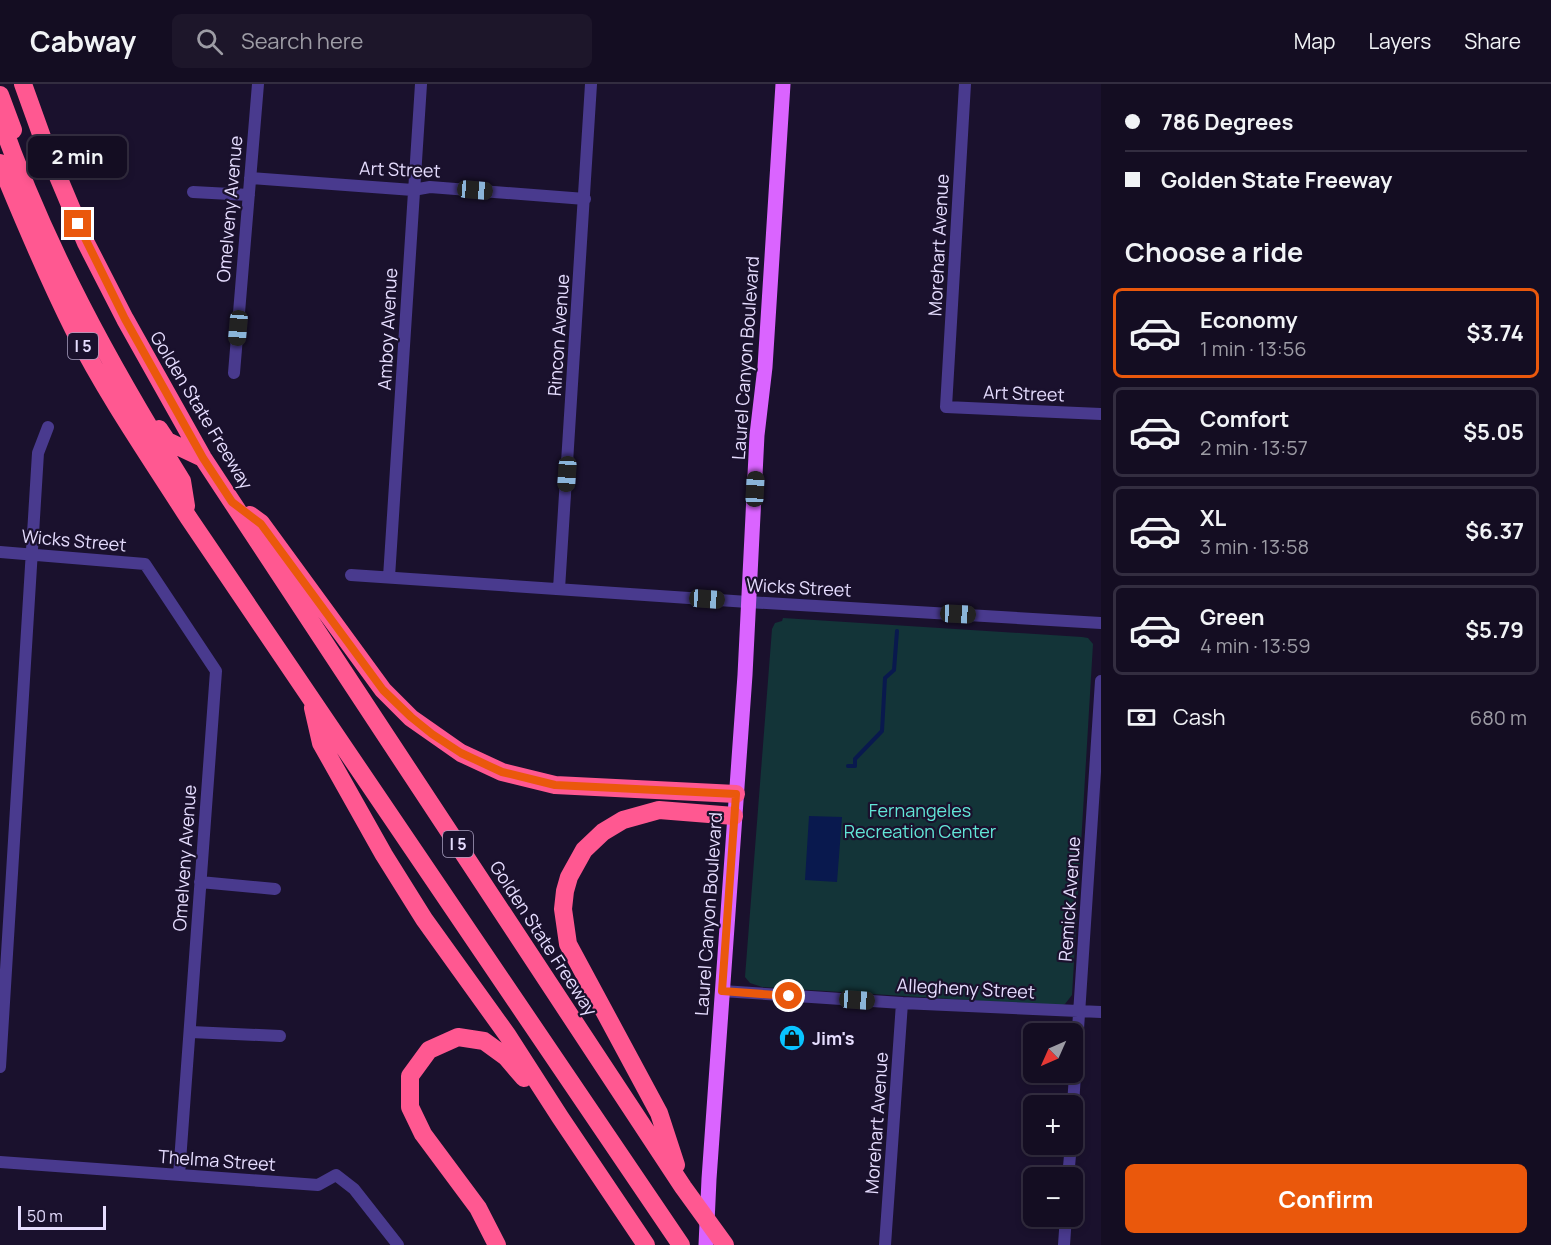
<!DOCTYPE html>
<meta charset="utf-8">
<style>
:root{--surface:#140d22;--page:#1d162a;--text:#f1f3f6;--muted:#9d9ca5;--line:#332d40;--accent:#ea580c}
body{margin:0;font-family:Manrope,sans-serif;background:var(--page);color:var(--text);height:100vh;display:flex;flex-direction:column;font-size:22px;white-space:nowrap}
*{box-sizing:border-box;margin:0}
p{font-size:20px;color:var(--muted)}
.icon{flex:none;width:33px;height:33px;fill:none;stroke:currentColor;stroke-width:2;stroke-linecap:round;stroke-linejoin:round}
.map{position:relative;flex:1;overflow:hidden}
.side{display:flex;flex-direction:column;background:var(--surface);width:450px}
.side>*{flex:none}
.top-card{display:grid;align-content:center;height:132px;padding:0 24px;background:var(--surface)}
.needle{width:39px;rotate:225deg}
.fabs{position:absolute;left:1023px;top:939px;display:grid;gap:12px}
.fabs a{display:grid;place-items:center;width:60px;height:60px;border-radius:9px;background:var(--surface);box-shadow:0 3px 9px #0003,0 0 0 2px var(--line);font-size:30px}
.scale{position:absolute;left:18px;bottom:15px;width:88px;box-sizing:border-box;padding-left:6px;border:3px solid #e6ddff;border-top:0;font-size:16px;line-height:21px;white-space:nowrap;color:#e6ddff;-webkit-text-stroke:4px #1a112d;paint-order:stroke}
.end{position:absolute;width:27px;height:27px;margin:-14px;border:8px solid #ea580c;background:#fff;box-shadow:0 0 0 3px #fff}
.from{border-radius:50%}
.bubble{position:absolute;height:42px;border-radius:9px;background:var(--surface);box-shadow:0 3px 9px #0003,0 0 0 2px var(--line);font-size:20px;font-weight:700;line-height:42px;text-align:center}
.car{position:absolute;width:18px;height:36px;margin:-18px -9px;border-radius:8px;box-shadow:0 0 4px 2px #0007;background:linear-gradient(#222 24%,#8ab4d8 0 40%,#222 0 76%,#8ab4d8 0 86%,#222 0)}
.top-card b{display:flex;align-items:center;gap:21px;height:57px;font-size:22px}
.top-card b+b{border-top:2px solid var(--line)}
.top-card i{width:15px;height:15px;background:var(--text)}
ul{padding:0;list-style:none}
li{display:flex;align-items:center;gap:18px;height:90px;margin:0 12px 9px;padding:0 12px;border:3px solid var(--line);border-radius:9px}
li div{flex:1}
li b{display:block;font-size:22px}
li em{font-style:normal;font-weight:700}
li.on{border-color:var(--accent)}
li>.icon{width:54px;height:54px;stroke-width:1.5}
h2{padding:0 24px;font-size:27px;line-height:72px}
.pay{display:flex;align-items:center;gap:15px;height:66px;padding:0 24px;font-size:22px}
.pay p{margin-inline-start:auto}
.action{display:flex;gap:12px;margin-top:auto;padding:12px 24px}
.action a{flex:1;height:69px;border-radius:9px;background:var(--accent);color:#fff;font-size:24px;font-weight:700;line-height:69px;text-align:center}
header{display:flex;align-items:center;gap:36px;box-sizing:border-box;height:84px;padding:0 30px;background:var(--surface);border-bottom:2px solid var(--line)}
header strong{font-size:28px}
nav{display:flex;gap:33px;margin-inline-start:auto;font-size:21px}
.search{width:420px;height:54px;background:var(--page);display:flex;align-items:center;gap:15px;box-sizing:border-box;padding:0 21px;border-radius:9px;color:var(--muted);font-size:22px}
main{display:flex;flex:1;min-height:0}
.map>svg:first-child{display:block}
.green{fill:#133438}
.water{fill:#09194e}
.lines{fill:none;stroke-linecap:round;stroke-linejoin:round}
.stream{stroke:#09194e;stroke-width:4}
.street{stroke:#493a8e;stroke-width:12}
.primary{stroke:#da64ff;stroke-width:15}
.highway{stroke:#ff5891;stroke-width:18}
.route{stroke:#ea580c;stroke-width:8}
.labels{text-anchor:middle;dominant-baseline:central;stroke-width:4.5;stroke-linejoin:round;paint-order:stroke}
.shield{fill:#1a112d;stroke:#a9a0c0;stroke-width:1.5}
.shield-label{font-size:16px;font-weight:bold;fill:#e6ddff}
.street-label{font-size:18px;fill:#e6ddff;stroke:#1a112d}
.park-label{font-size:18px;fill:#62e6d7;stroke:#1a112d}
.poi-label{font-size:18px;font-weight:bold;fill:#e6ddff;stroke:#1a112d;text-anchor:start}
</style>
<header>
<strong>Cabway</strong>
<div class="search"><svg class="icon" aria-label="search" viewBox="0 0 24 24"><circle cx="10" cy="10" r="6"/><path d="M15 15l6 6"/></svg>Search here</div>
<nav><a>Map</a><a>Layers</a><a>Share</a></nav>
</header>
<main>
<div class="map">
<svg width="1101" height="1161" viewBox="0 0 1101 1161">
<rect width="100%" height="100%" fill="#1a112d"/>
<path class="green" d="M783,534L1082,553L1088,554L1093,560L1072,911L1065,920L1060,922L762,903L750,899L745,893L772,545L775,539L782,537Z"/>
<path class="water" d="M809,732L842,733L837,798L805,796Z"/>
<g class="lines">
<path class="stream" d="M848,682H855V675L882,647L885,594L894,586L897,547"/>
<path class="street" d="M965,0L946,323L1101,330
M250,94L413,106L430,103L585,115
M193,108L249,111
M234,289L258,0
M0,468L145,480L216,587L179,1091
M351,491L748,518L1101,539
M389,493L421,0
M559,505L591,0
M200,798L275,805
M722,907L902,919L1101,928
M191,948L280,952
M0,983L38,369L48,343
M1072,1036L1101,597
M0,1078L318,1101L336,1091L354,1105L398,1161
M1068,1094L1071,1060
M885,1161L902,919
M1064,1161L1066,1132"/>
<path class="primary" d="M706,1161L709,1095L745,591L757,351L765,283L783,0"/>
<path class="highway" d="M23,0L46,64L86,159L125,235L203,374L683,1103L725,1161
M0,11L13,46
M0,34C45,163 110,281 182,397L186,422
M0,79C23,135 47,192 74,246C107,311 149,372 188,433L681,1161
M159,345L167,357L203,374
M250,431L261,439L383,606L411,634L461,669L502,688L555,701L736,710
M313,624L321,659L384,771L424,835L508,952L560,1033L646,1161
M676,1081L659,1029L568,860L563,825L565,807L569,793L584,766L603,748L623,736L659,726L734,732
M497,1161L478,1124L423,1050L410,1023V992L429,966L458,953L484,957L506,973L524,994"/>
</g>
<g class="lines">
<path class="route" d="M78,140L125,235L203,374L232,418L261,440L383,606L411,633L432,650L461,669L502,688L555,701L736,710L722,907L789,912"/>
</g>
<defs>
<g id="shop-disc" transform="scale(1.35)"><circle r="9.5" fill="#09c4ff" stroke="#1a112d"/><path d="M-5-2.5h2.3a2.7 3.5 0 0 1 5.4 0H5L5.5 6h-11ZM-1.5-2.5h3a1.5 2.3 0 0 0-3 0Z" fill="#111"/></g>
</defs>
<g fill-rule="evenodd">
<use href="#shop-disc" x="792" y="954"/>
</g>
<g class="labels">
<g class="shield">
<rect x="68" y="249" width="30" height="26" rx="4.5"/>
<rect x="443" y="747" width="30" height="26" rx="4.5"/>
</g>
<g class="shield-label">
<text x="83" y="262">I 5</text>
<text x="458" y="760">I 5</text>
</g>
<g class="street-label">
<text transform="translate(400 85) rotate(2)">Art Street</text>
<text transform="translate(229 125) rotate(-85)">Omelveny Avenue</text>
<text transform="translate(938 161) rotate(-87)">Morehart Avenue</text>
<text transform="translate(387 245) rotate(-87)">Amboy Avenue</text>
<text transform="translate(558 251) rotate(-86)">Rincon Avenue</text>
<text transform="translate(745 274) rotate(-86)">Laurel Canyon Boulevard</text>
<text transform="translate(1024 309) rotate(2)">Art Street</text>
<text transform="translate(202 326) rotate(59)">Golden State Freeway</text>
<text transform="translate(74 456) rotate(5)">Wicks Street</text>
<text transform="translate(799 503) rotate(3)">Wicks Street</text>
<text transform="translate(184 774) rotate(-86)">Omelveny Avenue</text>
<text transform="translate(1069 815) rotate(-86)">Remick Avenue</text>
<text transform="translate(708 830) rotate(-86)">Laurel Canyon Boulevard</text>
<text transform="translate(544 854) rotate(57)">Golden State Freeway</text>
<text transform="translate(966 904) rotate(3)">Allegheny Street</text>
<text transform="translate(876 1039) rotate(-86)">Morehart Avenue</text>
<text transform="translate(217 1076) rotate(4)">Thelma Street</text>
</g>
<g class="park-label">
<text x="920" y="726">Fernangeles<tspan x="920" dy="21">Recreation Center</tspan></text>
</g>
<g class="poi-label">
<text x="812" y="954">Jim's</text>
</g>
</g>
</svg>
<div class="fabs">
<a><svg class="needle" viewBox="-14 -14 28 28"><path d="M0-13l5 13h-10z" fill="#e53935"/><path d="M0 13l5-13h-10z" fill="#9d9ca5"/></svg></a>
<a>+</a>
<a>−</a>
</div>
<div class="scale">50 m</div>
<i class="end from" style="left:789px;top:912px"></i>
<i class="end" style="left:78px;top:140px"></i>
<div class="bubble" style="left:28px;top:52px;width:99px">2 min</div>
<i class="car" style="left:475px;top:106px;rotate:95deg"></i>
<i class="car" style="left:238px;top:244px;rotate:185deg"></i>
<i class="car" style="left:567px;top:390px;rotate:184deg"></i>
<i class="car" style="left:755px;top:405px;rotate:3deg"></i>
<i class="car" style="left:707px;top:515px;rotate:94deg"></i>
<i class="car" style="left:958px;top:530px;rotate:93deg"></i>
<i class="car" style="left:857px;top:916px;rotate:94deg"></i>
</div>
<section class="side">
<div class="top-card">
<b><i class="from"></i>786 Degrees</b>
<b><i></i>Golden State Freeway</b>
</div>
<h2>Choose a ride</h2>
<ul>
<li class="on"><svg class="icon" aria-label="car" viewBox="0 0 24 24"><path d="M5 17H2v-5l4-1 3-4h7l3 4 3 1v5h-3M9 17h6M6 11h13"/><circle cx="7" cy="17" r="2"/><circle cx="17" cy="17" r="2"/></svg><div><b>Economy</b><p>1 min · 13:56</p></div><em>$3.74</em></li>
<li><svg class="icon" aria-label="car" viewBox="0 0 24 24"><path d="M5 17H2v-5l4-1 3-4h7l3 4 3 1v5h-3M9 17h6M6 11h13"/><circle cx="7" cy="17" r="2"/><circle cx="17" cy="17" r="2"/></svg><div><b>Comfort</b><p>2 min · 13:57</p></div><em>$5.05</em></li>
<li><svg class="icon" aria-label="car" viewBox="0 0 24 24"><path d="M5 17H2v-5l4-1 3-4h7l3 4 3 1v5h-3M9 17h6M6 11h13"/><circle cx="7" cy="17" r="2"/><circle cx="17" cy="17" r="2"/></svg><div><b>XL</b><p>3 min · 13:58</p></div><em>$6.37</em></li>
<li><svg class="icon" aria-label="car" viewBox="0 0 24 24"><path d="M5 17H2v-5l4-1 3-4h7l3 4 3 1v5h-3M9 17h6M6 11h13"/><circle cx="7" cy="17" r="2"/><circle cx="17" cy="17" r="2"/></svg><div><b>Green</b><p>4 min · 13:59</p></div><em>$5.79</em></li>
</ul>
<div class="pay"><svg class="icon" aria-label="cash" viewBox="0 0 24 24"><path d="M3 7h18v10H3z"/><circle cx="12" cy="12" r="2"/></svg>Cash<p>680 m</p></div>
<div class="action"><a>Confirm</a></div>
</section>
</main>
